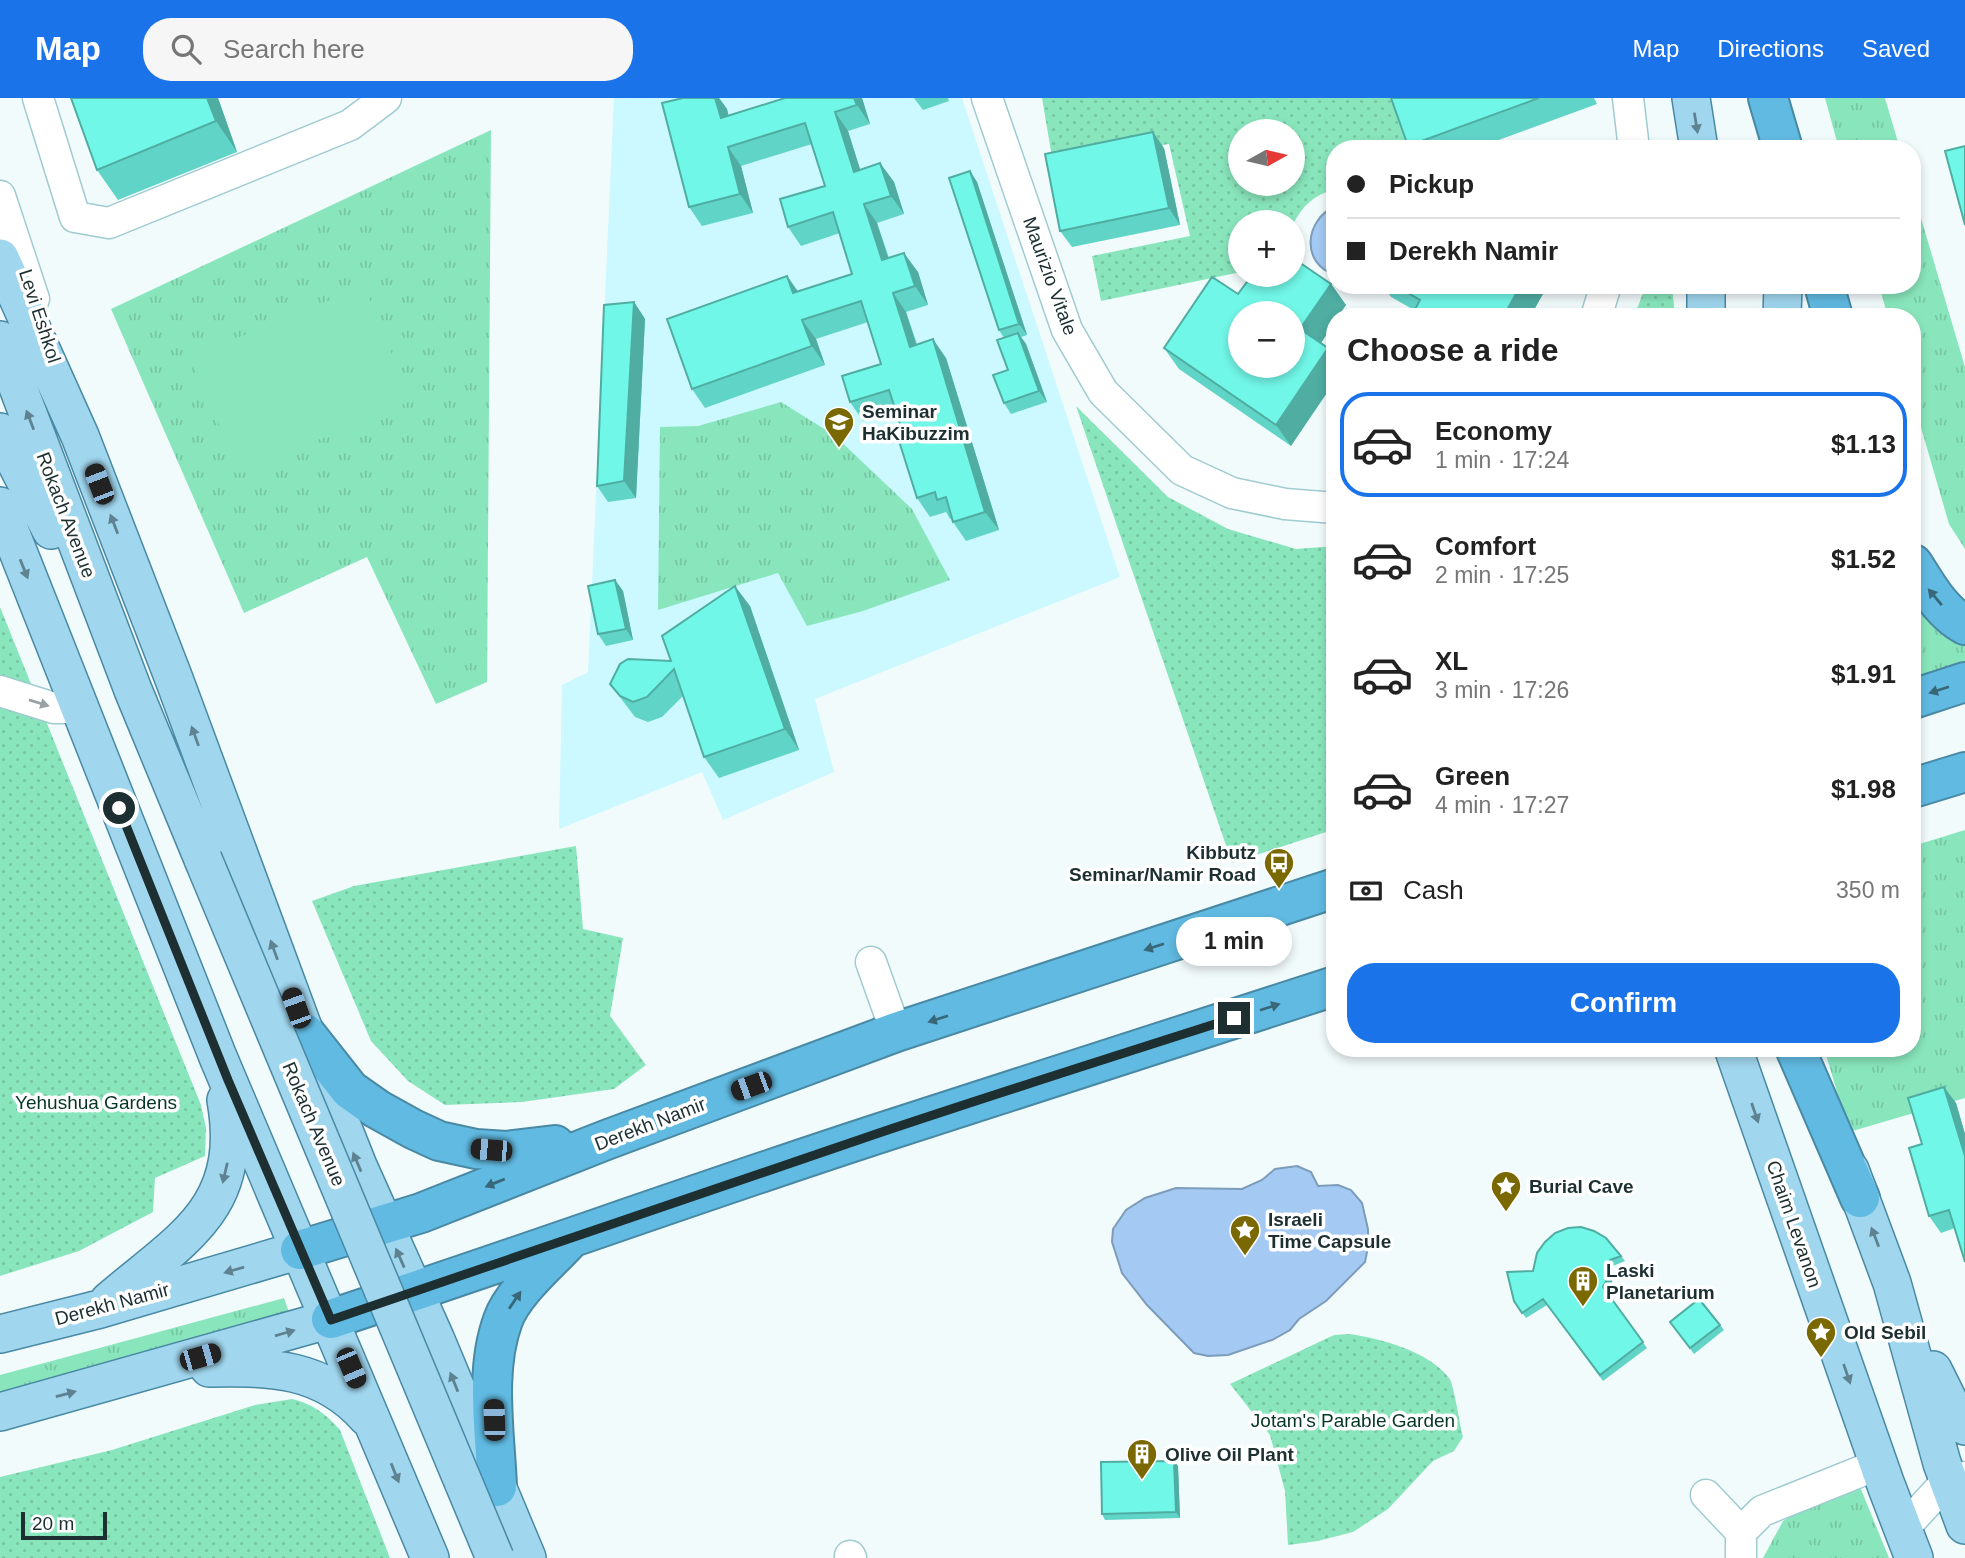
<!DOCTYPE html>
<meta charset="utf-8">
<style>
:root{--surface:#fff;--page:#f6f6f6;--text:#222;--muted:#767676;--line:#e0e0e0;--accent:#1a73e8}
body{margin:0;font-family:Arial,sans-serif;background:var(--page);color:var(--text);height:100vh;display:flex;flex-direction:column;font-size:26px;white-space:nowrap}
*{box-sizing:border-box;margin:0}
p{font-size:23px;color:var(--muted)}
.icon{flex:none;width:38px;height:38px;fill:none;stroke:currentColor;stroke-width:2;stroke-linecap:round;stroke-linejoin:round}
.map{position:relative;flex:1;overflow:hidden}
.side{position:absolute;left:1326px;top:210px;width:595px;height:749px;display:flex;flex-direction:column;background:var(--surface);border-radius:28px;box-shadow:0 4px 10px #0003}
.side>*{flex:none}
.guide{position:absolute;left:1326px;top:42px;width:595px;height:154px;border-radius:28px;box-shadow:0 4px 10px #0003;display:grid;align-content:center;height:154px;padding:0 21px;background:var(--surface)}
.needle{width:46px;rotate:82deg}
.controls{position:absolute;left:1228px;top:21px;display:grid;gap:14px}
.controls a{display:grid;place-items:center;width:77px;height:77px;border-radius:50%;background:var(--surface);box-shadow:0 4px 10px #0003;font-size:35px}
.scale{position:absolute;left:21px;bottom:18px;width:86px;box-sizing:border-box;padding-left:7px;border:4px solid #1d2f31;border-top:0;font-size:19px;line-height:24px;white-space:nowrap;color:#1d2f31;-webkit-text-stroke:5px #fff;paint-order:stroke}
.end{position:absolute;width:32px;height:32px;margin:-16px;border:9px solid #1d2f31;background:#fff;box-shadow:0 0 0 4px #fff}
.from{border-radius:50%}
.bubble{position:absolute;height:49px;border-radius:24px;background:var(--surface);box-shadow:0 4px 10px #0003;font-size:23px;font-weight:600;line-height:49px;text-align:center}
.car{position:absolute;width:21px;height:42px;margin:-21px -10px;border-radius:9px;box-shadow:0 0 5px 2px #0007;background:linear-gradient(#222 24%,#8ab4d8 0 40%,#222 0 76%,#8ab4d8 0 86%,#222 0)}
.guide b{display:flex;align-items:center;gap:24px;height:66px;font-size:26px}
.guide b+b{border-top:2px solid var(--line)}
.guide i{width:18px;height:18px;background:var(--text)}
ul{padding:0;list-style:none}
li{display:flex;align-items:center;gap:21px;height:105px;margin:0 14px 10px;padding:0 7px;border:4px solid transparent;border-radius:28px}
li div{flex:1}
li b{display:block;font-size:26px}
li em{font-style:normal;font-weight:600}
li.current{border-color:var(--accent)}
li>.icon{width:63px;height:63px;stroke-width:1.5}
h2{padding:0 21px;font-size:32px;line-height:84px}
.pay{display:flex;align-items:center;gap:18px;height:77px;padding:0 21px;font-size:26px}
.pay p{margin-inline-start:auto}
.action{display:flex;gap:14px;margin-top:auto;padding:14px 21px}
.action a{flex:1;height:80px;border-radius:28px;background:var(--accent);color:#fff;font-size:28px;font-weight:600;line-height:80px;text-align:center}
header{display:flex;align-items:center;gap:42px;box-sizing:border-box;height:98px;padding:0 35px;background:var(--accent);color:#fff}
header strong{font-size:33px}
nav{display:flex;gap:38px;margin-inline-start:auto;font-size:24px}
.search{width:490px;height:63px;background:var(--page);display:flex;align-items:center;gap:18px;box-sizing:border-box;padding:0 24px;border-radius:28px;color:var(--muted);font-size:26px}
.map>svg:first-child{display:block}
.built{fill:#ccf8ff}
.grass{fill:url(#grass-tufts)}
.park{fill:url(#park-dots);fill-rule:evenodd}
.pitch{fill:#89e6bc}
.water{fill:#a4caf4;stroke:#7c9cba;stroke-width:2}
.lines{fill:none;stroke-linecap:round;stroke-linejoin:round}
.minor-casing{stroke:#9fcbd1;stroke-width:33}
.major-casing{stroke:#4989a4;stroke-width:40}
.highway-casing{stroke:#4989a4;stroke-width:42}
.minor{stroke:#fff;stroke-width:30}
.major{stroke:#a0d6ee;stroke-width:37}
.highway{stroke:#61bae2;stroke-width:38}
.major-bridge-casing{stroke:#4989a4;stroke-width:40;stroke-linecap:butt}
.major-bridge{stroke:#a0d6ee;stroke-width:37}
.wall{fill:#61d4c8}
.shaded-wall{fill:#4fada2}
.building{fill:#71f7e8;stroke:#4fada2;stroke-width:2;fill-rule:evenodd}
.oneway{fill:#5e8290}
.oneway2{fill:#386778}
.oneway3{fill:#99a1a2}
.route{stroke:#1d2f31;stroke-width:9}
.labels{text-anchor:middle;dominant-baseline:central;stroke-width:7;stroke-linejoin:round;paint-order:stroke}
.street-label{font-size:19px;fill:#1d2f31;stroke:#fff}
.poi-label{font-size:19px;font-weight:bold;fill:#1d2f31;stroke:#fff;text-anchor:start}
.park-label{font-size:19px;fill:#043624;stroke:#fff}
</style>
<header>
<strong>Map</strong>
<div class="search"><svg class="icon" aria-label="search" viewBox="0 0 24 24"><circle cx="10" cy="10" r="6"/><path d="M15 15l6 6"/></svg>Search here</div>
<nav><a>Map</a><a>Directions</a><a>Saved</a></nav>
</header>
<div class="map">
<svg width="1965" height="1460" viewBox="0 0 1965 1460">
<defs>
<pattern id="grass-tufts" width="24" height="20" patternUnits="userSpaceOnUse" patternTransform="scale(1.75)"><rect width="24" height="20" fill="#89e6bc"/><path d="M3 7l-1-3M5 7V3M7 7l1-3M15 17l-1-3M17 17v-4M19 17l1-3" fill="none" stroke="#76c6a2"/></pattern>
<pattern id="park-dots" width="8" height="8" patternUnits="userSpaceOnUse" patternTransform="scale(1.75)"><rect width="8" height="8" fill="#89e6bc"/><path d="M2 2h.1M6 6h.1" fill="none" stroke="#76c6a2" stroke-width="1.8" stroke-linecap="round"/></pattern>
</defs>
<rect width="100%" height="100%" fill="#f2fbfc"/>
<path class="built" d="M614,0H962L1120,479L815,601L834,674L723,722L702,674L559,731L562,587L588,574Z"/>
<path class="grass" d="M1825,0H1885L1900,51H1839Z
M491,32L487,584L436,606L367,459L244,515L111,211Z
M1913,93L1965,269V451L1949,426L1913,302V219H1888L1879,187H1913Z
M781,304L834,337L912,411L950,482L863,513L807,528L778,475L658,512L660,329L698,328Z
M1913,494L1965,544V574L1913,589Z
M1965,732V1000L1849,1034L1824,950H1913V748Z
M284,1200L290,1217L0,1295V1277Z
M1860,1389L1889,1460H1763L1783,1423L1792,1417Z"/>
<path class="park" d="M1042,0H1395L1413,51H1335V91C1314,97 1302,108 1293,127V124H1241V174L1101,203L1092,158L1190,138L1169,46L1053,65ZM1241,33H1293V86H1241Z
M1646,187H1672L1675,219H1634Z
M1076,308L1168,399L1228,431L1296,451L1335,448V731L1232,765Z
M0,509L201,1007L206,1030L205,1058L155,1080L153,1114L79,1153L0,1178Z
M576,748L583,831L623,840L610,918L646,967L614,991L522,1004L445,1007L408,983L371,943L312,803L354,788Z
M1350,1236C1382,1241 1428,1253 1449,1280C1454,1286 1460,1328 1463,1339L1454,1353L1433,1363L1388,1411L1353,1434L1318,1443L1288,1447L1285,1393L1270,1337L1230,1286L1334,1237Z
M292,1301C313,1306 326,1316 340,1332L390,1460H0V1379L112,1352L255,1307Z"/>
<path class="pitch" d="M364,188L411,303L239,375L191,259Z"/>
<path class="water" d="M1335,108V177C1300,165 1305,122 1335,108Z
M1297,1068L1311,1074L1318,1088L1338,1087L1351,1092L1362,1105L1368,1131V1149L1365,1164L1326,1203L1299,1221L1290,1232L1272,1242L1228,1257L1208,1258L1194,1255L1147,1207L1122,1175L1112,1144L1113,1131L1126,1112L1145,1100L1176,1090L1242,1091L1262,1082L1275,1071Z"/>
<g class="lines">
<g class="minor-casing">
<path id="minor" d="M38,0L75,119L109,125L350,27L386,0
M987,0L1067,232L1103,294L1182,372L1232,395L1285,406L1335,410
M1628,0L1634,51
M0,98L34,201
M1596,219L1606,187
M0,593L54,610H80
M871,864L896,934
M1706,1397L1741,1434
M1903,1431L1949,1381L1965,1379
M850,1458L851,1460
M1741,1460V1434L1762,1413L1879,1366"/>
</g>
<g class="major-casing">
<path id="major" d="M1691,0L1699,51
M0,160L80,338L174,581L305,935L358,1068L435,1240L527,1460
M1706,187V219
M1782,219L1783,187
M0,242L133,592L203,761
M0,334L51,432
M0,408L218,959L430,1460
M1733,950L1886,1387L1914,1460
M1850,1072L1892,1185L1942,1365L1965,1427
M109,1203C182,1140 245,1111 226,1002
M0,1236L100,1211L300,1152
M209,1270C271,1269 322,1269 367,1319
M1933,1272L1958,1322L1965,1328
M0,1314L331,1221"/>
</g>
<g class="highway-casing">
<path id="highway" d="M1768,0L1783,51
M1824,187L1833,219
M1913,466C1927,488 1941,514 1965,527
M1913,601L1965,584
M1913,690L1965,674
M305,935L350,992L377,1011L413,1031L439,1043L476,1051L506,1053L555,1047
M1795,950L1860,1100
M300,1152L421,1115L606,1042L896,934L1335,790
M331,1221C514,1161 696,1095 880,1035C1031,985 1183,937 1335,888
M497,1389C495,1336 484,1273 503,1222C513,1194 548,1165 568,1143"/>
</g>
<use href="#minor" class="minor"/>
<use href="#major" class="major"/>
<use href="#highway" class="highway"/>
<g class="major-bridge-casing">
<path id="major-bridge" d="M203,761L495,1460"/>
</g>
<use href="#major-bridge" class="major-bridge"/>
</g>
<path class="wall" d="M218,0L237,54L118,102L97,72Z
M683,0H719L727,11L728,18L862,0L870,26L848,33L860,72L880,65L894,84L904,116L877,125L889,160L918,174L928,207L906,214L917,246L946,260L999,432L966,443L953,424L952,420L950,421L946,414L930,419L917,400L905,341L895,313L863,323L850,304L881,266L868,224L816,241L825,267L705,310L692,291L787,178L798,193L852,176L840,135L801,148L788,129L825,88L812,46L741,68L753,115L702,128L689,109Z
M914,0H948L949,3L923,12Z
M1391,0H1594L1597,6L1474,51H1410Z
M1164,50L1180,127L1072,149L1060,133Z
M970,73L977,84L1027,237L1021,239L1026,246L1047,304L1011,316L1004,305L1008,272L1004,240L999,232Z
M1331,186L1346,207L1335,219V224L1321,245L1291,348L1179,271L1164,250L1238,196Z
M1383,187H1548L1530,219H1411L1414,212L1391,199Z
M634,204L645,221L636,400L608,404L597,388Z
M615,482L623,493L633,542L606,548L598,536Z
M750,508L799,652L719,680L704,659L683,598L662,619L648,624L635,619L610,586L671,563Z
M1944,989L1956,1005L1965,1036V1164L1955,1130L1941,1135L1929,1118L1922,1046Z
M1621,1158L1625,1163L1613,1168L1612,1186L1607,1195L1647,1250L1603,1283L1547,1207L1526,1220L1514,1203L1533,1173Z
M1670,1224L1720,1227L1724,1232L1694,1256Z
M1178,1368L1180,1420L1105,1422L1102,1416Z"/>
<path class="shaded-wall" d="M207,0H218L237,54L216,23Z
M715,0H719L727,11L734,39L721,20Z
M854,0H862L870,26L857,7Z
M835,14L848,33L867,93L854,74Z
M1153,34L1164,50L1180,127L1169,110Z
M728,49L741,68L753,115L740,96Z
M880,65L894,84L904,116L891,98Z
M970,73L977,84L1027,237L1019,226Z
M864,106L877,125L895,181L882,162Z
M904,155L918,174L928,207L915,188Z
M787,178L800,197L793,195Z
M1331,186L1346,207L1338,219H1335V224L1316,252L1300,231Z
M1521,187H1548L1530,219H1503Z
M893,195L906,214L923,268L910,249Z
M634,204L645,221L636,400L624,383Z
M802,222L816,241L825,267L812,248Z
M1018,235L1026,246L1047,304L1039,293Z
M933,241L946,260L999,432L985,414Z
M1328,250L1335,260V283L1291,348L1276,327Z
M615,482L623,493L633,542L626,531Z
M735,488L750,508L799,652L785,631Z
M1944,989L1956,1005L1965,1036V1058Z
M1610,1162L1613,1168L1612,1186L1607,1195L1603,1189Z
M1174,1363L1178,1368L1180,1420L1176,1414Z"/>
<path class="building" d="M71,0H207L216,23L97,72Z
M683,0H715L721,20L785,0H854L857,7L835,14L854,74L880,65L891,98L864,106L882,162L904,155L915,188L893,195L910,249L933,241L985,414L953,424L946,399L937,402L935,394L917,400L899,343L905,341L889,292L850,304L842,278L881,266L861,203L802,222L812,248L692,291L667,221L787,178L793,195L852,176L833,114L788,129L780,101L825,88L805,25L728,49L740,96L689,109L662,5Z
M1391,0H1539L1408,48Z
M1153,34L1169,110L1060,133L1045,56Z
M1965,48V127L1945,53Z
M970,73L1019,226L999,232L949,80Z
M1293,160L1331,186L1300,231L1328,250L1276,327L1164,250L1212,179L1238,196L1252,177H1293ZM1241,215H1293V268H1241Z
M1394,187H1521L1503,219H1411L1420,202Z
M634,204L624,383L597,388L604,207Z
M1018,235L1039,293L1004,305L993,277L1008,272L997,242Z
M615,482L626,531L598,536L588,488Z
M735,488L785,631L704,659L674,571L647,599L633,604L620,598L610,586L620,566L628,561L671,563L662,538Z
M1944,989L1965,1058V1164L1949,1112L1929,1118L1909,1050L1922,1046L1908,1000Z
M1581,1129L1594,1133L1606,1140L1621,1158L1610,1162L1608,1180L1603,1189L1643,1244L1600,1277L1543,1201L1522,1215L1514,1203L1507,1174L1533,1173L1537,1155L1545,1144L1555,1135L1568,1130Z
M1699,1201L1720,1227L1690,1250L1670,1224Z
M1174,1363L1176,1414L1102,1416L1101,1364Z"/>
<defs><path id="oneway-solid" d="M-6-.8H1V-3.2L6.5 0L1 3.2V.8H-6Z" transform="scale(1.75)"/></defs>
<g class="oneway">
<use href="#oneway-solid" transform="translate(1696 25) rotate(81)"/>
<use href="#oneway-solid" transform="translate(30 322) rotate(-111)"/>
<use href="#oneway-solid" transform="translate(114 426) rotate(-111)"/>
<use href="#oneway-solid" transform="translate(24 471) rotate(68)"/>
<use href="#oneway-solid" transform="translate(195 638) rotate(-110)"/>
<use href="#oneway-solid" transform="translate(274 852) rotate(-110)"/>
<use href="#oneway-solid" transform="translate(1755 1015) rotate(71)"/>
<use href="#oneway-solid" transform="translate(357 1064) rotate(-113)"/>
<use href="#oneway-solid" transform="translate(225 1075) rotate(103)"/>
<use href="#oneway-solid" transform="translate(1875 1139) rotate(-111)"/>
<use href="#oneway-solid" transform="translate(400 1160) rotate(-114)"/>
<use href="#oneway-solid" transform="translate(234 1172) rotate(164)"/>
<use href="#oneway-solid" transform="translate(285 1235) rotate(-16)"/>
<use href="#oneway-solid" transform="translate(1847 1276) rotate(71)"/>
<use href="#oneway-solid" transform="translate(454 1284) rotate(-112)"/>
<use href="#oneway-solid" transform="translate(66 1296) rotate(-15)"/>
<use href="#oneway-solid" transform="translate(395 1375) rotate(68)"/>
</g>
<g class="oneway2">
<use href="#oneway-solid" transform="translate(1935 499) rotate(-130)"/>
<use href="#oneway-solid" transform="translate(1939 592) rotate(162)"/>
<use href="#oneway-solid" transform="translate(1154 849) rotate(162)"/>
<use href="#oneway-solid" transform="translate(1270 909) rotate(-18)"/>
<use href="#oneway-solid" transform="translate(938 921) rotate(162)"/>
<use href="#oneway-solid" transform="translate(495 1085) rotate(158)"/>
<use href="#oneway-solid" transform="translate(515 1202) rotate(-56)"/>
</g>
<use class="oneway3" href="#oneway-solid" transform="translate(39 605) rotate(17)"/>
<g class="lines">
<path class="route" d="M119,710L228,982L331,1222C513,1161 694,1097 876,1036C995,996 1115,958 1234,920"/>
</g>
<defs>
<g id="university-pin" transform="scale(1.575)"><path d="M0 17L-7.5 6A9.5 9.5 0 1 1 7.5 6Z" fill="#7a6800" stroke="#fff"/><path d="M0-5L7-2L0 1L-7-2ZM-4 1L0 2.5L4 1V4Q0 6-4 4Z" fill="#fff"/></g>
<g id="bus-pin" transform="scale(1.575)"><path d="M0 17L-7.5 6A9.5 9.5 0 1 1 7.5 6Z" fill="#7a6800" stroke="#fff"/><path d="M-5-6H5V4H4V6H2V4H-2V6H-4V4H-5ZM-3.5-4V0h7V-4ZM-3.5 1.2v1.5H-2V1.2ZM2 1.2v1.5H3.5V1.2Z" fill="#fff"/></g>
<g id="sight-pin" transform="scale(1.575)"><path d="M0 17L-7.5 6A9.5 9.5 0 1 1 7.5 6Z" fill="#7a6800" stroke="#fff"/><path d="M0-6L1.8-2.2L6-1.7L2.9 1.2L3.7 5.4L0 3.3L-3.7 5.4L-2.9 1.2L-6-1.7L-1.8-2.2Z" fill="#fff"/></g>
<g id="building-pin" transform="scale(1.575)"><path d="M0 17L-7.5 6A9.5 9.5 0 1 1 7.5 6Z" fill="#7a6800" stroke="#fff"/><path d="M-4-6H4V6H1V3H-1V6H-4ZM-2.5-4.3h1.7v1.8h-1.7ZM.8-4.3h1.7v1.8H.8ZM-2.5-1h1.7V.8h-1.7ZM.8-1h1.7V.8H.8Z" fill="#fff"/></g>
</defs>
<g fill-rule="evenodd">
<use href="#university-pin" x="839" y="324"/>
<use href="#bus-pin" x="1279" y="765"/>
<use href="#sight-pin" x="1506" y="1088"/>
<use href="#sight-pin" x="1245" y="1132"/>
<use href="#building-pin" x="1583" y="1183"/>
<use href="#sight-pin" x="1821" y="1234"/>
<use href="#building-pin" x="1142" y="1356"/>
</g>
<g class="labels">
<g class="street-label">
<text transform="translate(1050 178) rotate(70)">Maurizio Vitale</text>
<text transform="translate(40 218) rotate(72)">Levi Eshkol</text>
<text transform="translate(66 417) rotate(69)">Rokach Avenue</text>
<text transform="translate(314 1026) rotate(67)">Rokach Avenue</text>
<text transform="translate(650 1026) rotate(-21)">Derekh Namir</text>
<text transform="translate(1794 1126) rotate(71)">Chaim Levanon</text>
<text transform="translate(112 1206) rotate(-15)">Derekh Namir</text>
</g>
<g class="poi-label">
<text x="862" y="313">Seminar<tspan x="862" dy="22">HaKibuzzim</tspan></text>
<text x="1256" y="754" text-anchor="end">Kibbutz<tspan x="1256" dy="22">Seminar/Namir Road</tspan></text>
<text x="1529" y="1088">Burial Cave</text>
<text x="1268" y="1121">Israeli<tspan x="1268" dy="22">Time Capsule</tspan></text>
<text x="1606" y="1172">Laski<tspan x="1606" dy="22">Planetarium</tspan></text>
<text x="1844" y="1234">Old Sebil</text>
<text x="1165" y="1356">Olive Oil Plant</text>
</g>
<g class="park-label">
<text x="96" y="1004">Yehushua Gardens</text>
<text x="1353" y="1322">Jotam's Parable Garden</text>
</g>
</g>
</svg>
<div class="controls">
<a><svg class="needle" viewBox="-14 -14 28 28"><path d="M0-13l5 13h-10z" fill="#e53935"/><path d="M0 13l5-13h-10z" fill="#767676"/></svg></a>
<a>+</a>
<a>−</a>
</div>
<div class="scale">20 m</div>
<i class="end from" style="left:119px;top:710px"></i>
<i class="end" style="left:1234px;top:920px"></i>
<div class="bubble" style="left:1176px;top:819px;width:116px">1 min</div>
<i class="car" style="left:99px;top:386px;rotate:339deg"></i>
<i class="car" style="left:296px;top:910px;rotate:340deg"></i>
<i class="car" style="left:751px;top:988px;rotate:250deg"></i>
<i class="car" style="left:491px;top:1052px;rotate:275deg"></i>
<i class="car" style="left:200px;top:1259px;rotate:74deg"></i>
<i class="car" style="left:351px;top:1270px;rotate:157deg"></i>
<i class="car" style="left:494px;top:1322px;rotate:358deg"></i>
<div class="guide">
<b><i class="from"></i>Pickup</b>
<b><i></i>Derekh Namir</b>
</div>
<section class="side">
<h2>Choose a ride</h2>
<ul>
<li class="current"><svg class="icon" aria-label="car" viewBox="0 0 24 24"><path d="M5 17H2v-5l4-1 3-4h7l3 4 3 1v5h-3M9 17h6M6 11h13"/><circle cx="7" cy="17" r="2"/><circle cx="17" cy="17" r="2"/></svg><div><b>Economy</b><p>1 min · 17:24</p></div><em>$1.13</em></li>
<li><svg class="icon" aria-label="car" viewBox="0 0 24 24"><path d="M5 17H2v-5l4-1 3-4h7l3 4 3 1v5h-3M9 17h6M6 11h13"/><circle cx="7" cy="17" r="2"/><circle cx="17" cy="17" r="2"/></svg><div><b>Comfort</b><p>2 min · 17:25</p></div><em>$1.52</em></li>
<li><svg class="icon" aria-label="car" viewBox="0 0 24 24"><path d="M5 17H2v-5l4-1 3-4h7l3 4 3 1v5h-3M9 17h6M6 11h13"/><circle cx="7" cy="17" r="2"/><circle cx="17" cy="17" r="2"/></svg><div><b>XL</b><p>3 min · 17:26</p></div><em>$1.91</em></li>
<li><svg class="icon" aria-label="car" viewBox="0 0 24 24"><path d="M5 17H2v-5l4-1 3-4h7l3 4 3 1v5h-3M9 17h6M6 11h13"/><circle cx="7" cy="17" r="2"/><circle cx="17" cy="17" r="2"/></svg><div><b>Green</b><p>4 min · 17:27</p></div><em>$1.98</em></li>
</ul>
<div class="pay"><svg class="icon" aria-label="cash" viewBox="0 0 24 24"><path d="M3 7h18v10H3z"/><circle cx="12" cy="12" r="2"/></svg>Cash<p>350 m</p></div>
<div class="action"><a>Confirm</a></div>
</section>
</div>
